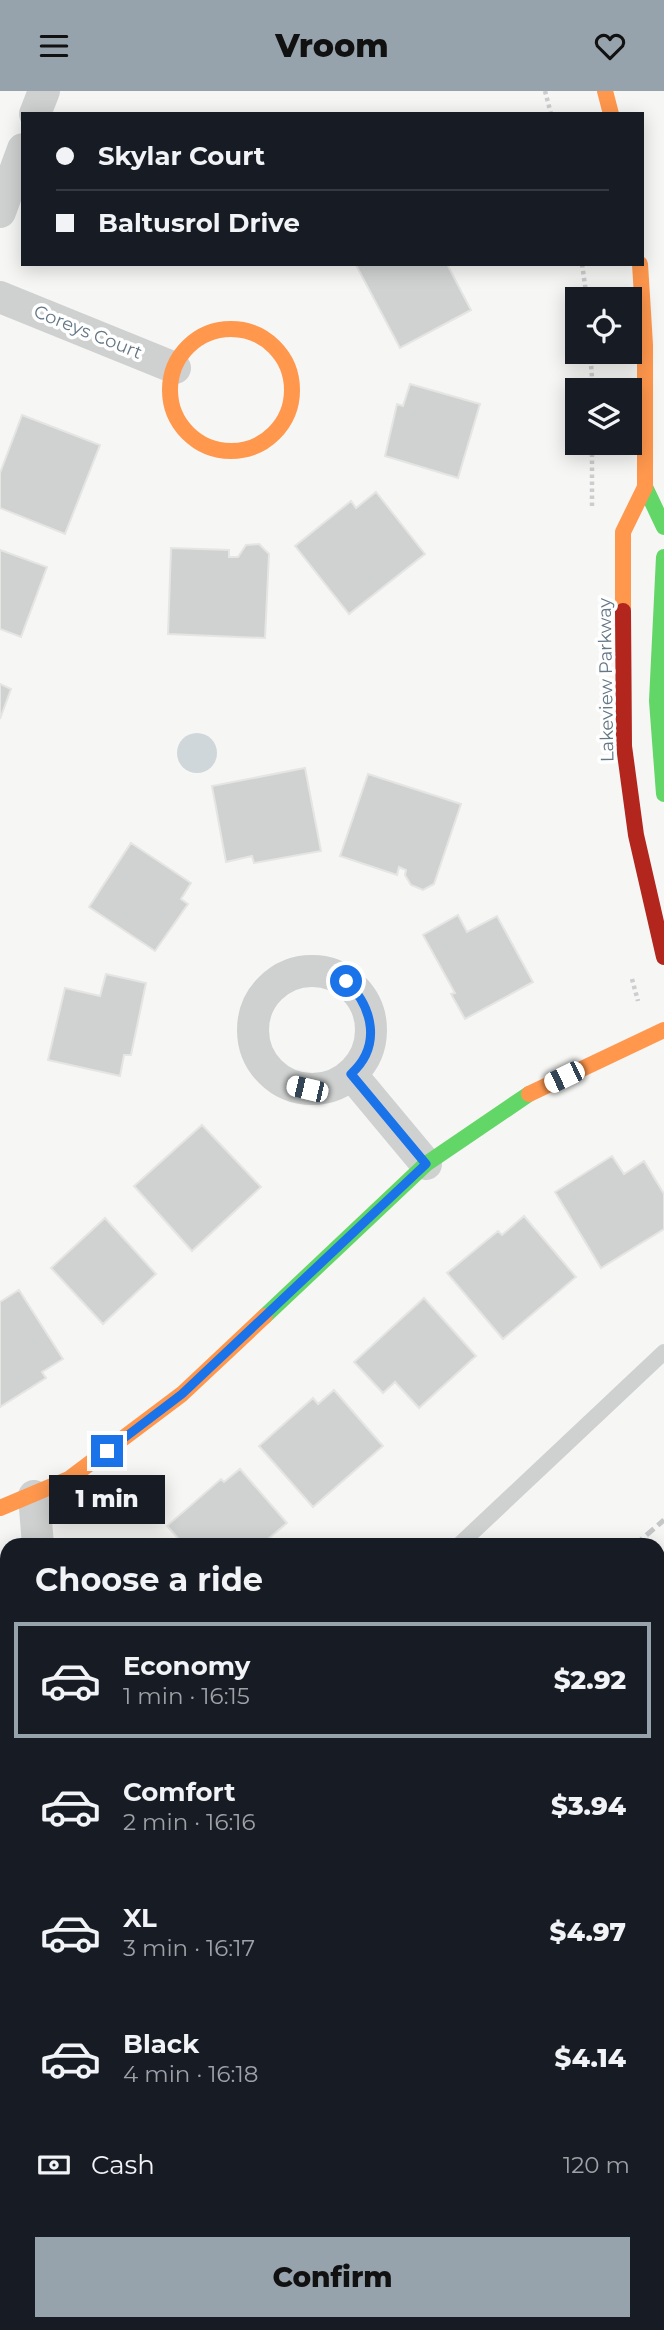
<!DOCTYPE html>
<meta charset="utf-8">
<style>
:root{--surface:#171b24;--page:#20242c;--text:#f1f3f6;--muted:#9ea1a6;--line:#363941;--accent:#96a3ac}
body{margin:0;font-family:Montserrat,sans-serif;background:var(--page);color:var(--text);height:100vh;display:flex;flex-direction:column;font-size:26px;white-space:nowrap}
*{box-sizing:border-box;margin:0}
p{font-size:23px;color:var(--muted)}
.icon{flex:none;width:38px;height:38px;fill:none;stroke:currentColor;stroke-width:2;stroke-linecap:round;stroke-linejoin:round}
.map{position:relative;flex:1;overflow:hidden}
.drawer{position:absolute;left:0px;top:1447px;width:665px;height:793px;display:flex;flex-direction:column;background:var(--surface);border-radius:21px 21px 0 0;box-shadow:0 4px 18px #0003}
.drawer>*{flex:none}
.top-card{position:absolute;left:21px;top:21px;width:623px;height:154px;border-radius:0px;box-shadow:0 4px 18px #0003;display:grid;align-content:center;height:154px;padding:0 35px;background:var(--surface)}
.controls{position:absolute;left:565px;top:196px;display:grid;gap:14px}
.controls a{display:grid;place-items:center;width:77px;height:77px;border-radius:0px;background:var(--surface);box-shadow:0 4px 18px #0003;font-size:35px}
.end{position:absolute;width:32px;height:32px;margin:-16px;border:9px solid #1a73e8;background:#fff;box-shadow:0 0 0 4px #fff}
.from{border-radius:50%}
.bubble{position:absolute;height:49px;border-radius:0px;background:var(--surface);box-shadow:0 4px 18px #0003;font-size:23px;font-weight:800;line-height:49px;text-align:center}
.car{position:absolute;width:21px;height:42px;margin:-21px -10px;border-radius:9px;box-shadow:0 0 5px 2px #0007;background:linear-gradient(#fff 24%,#345 0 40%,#fff 0 76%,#345 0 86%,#fff 0)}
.top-card b{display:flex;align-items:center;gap:24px;height:66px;font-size:26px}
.top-card b+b{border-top:2px solid var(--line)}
.top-card i{width:18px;height:18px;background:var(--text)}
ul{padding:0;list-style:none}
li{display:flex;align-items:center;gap:21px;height:116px;margin:0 14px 10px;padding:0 21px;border:4px solid transparent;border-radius:0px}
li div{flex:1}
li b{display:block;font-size:26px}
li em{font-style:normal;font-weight:800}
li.selected{border-color:var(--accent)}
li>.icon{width:63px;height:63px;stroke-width:1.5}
h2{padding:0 35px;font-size:32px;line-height:84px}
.pay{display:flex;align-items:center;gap:18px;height:77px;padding:0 35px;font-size:26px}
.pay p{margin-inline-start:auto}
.action{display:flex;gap:14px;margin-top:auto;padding:14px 35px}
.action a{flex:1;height:80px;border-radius:0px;background:var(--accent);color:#111;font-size:28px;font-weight:800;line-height:80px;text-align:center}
header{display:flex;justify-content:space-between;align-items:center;height:91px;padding:0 35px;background:var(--accent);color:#111;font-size:32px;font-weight:800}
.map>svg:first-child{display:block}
.green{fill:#e6e9e2}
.water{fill:#d0d7da}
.building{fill:#d0d2d1;stroke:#e5e5e4;stroke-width:2}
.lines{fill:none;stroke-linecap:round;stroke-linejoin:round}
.path{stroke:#cccdce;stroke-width:4.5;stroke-dasharray:3.5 3.5;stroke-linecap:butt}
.lane{stroke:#cfd1d1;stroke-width:16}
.street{stroke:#cfd1d1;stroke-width:32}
.fast{stroke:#63d668;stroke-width:16}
.slow{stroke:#ff974d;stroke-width:16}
.jam{stroke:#b3261e;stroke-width:16}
.rail{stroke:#c5c6c7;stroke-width:5;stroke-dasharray:10 5;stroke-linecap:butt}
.route{stroke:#1a73e8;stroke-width:9}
.labels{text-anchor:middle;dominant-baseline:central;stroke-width:7;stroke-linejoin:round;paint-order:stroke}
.street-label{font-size:18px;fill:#637786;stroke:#fff}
</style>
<header><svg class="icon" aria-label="menu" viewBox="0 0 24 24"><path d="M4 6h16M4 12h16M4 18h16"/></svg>Vroom<svg class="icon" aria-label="heart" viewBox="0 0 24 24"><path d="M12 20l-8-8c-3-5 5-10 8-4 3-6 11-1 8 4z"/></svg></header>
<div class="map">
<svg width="664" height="2239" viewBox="0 0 664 2239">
<rect width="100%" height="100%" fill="#f6f6f4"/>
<path class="green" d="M664,1464V1538L658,1543V1470Z
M664,1715V1843L658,1849V1720Z
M7,2052V2121L0,2127V2059Z
M57,2233H221L215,2239H50Z"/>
<path class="water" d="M177 662a20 20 0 1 1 40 0a20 20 0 1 1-40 0Z"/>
<path class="building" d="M447,173L471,219L400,257L356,174Z
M410,293L480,313L458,387L385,365L397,313L403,315Z
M22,324L100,354L65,443L0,417V382Z
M376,401L425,463L349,523L295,455L351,410L356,417Z
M259,453L269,463L265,547L168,543L171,457L229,459V466H238L246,454Z
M0,459L47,476L21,546L0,538Z
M0,593L11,598L0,628Z
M305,677L321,760L254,772L252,765L226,771L212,695Z
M368,683L461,713L434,793L423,799L411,794L405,784L406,779L399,776L397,784L340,765Z
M131,752L191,792L181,808L188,813L155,860L89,816Z
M458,824L467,841L497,825L533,891L465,928L451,903L455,902L423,844Z
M106,883L146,892L131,964H124L120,985L48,969L65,897L100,905Z
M202,1034L261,1096L192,1160L134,1095Z
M612,1065L624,1083L644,1070L664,1103V1138L601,1177L555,1101Z
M524,1125L576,1186L503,1248L447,1182L498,1140L502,1144Z
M105,1127L156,1183L103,1233L51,1177Z
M19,1199L63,1268L42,1281L46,1287L0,1316V1211Z
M424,1207L476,1265L419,1317L395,1291L383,1302L354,1271Z
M334,1299L383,1355L313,1416L259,1355L313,1307L318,1313Z
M240,1378L287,1432L261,1454H204L201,1451L197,1454H184L167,1435L221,1388L224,1391Z
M7,1601V1637L0,1624V1605Z
M664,2124V2239H621L616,2233H658V2129Z"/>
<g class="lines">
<path class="path" d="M545,0L551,23
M582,173L587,208
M590,261L593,299
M592,415V352
M632,888L638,910
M658,1568L664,1563
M658,1625L664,1622
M0,2146L7,2140
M0,2232L7,2226"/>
<path class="lane" d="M459,1454L664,1261
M0,1861L7,1855"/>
<path class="street" d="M35,23L44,0
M0,121L23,58
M0,206L175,277
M253 939a59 59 0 1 1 118 0a59 59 0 1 1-118 0Z
M351,983L426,1073
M34,1405L38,1454
M0,1508L7,1505
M658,1896L664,1891
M551,2233L557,2239
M276,2239L283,2233"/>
<path class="fast" d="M645,396L664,436
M664,466L657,610L664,703
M265,1225L426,1073L529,1003"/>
<path class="slow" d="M605,0L611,23
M170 299a61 61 0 1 1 122 0a61 61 0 1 1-122 0Z
M623,520V441L645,396V254L640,173
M529,1003L664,939
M0,1417L69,1388L182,1303L265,1225"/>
<path class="jam" d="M623,520L624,655L636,744L664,866"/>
<path class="rail" d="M635,1454L664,1429
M0,2019L7,2012"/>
</g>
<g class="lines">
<path class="route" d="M107,1360L182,1303L426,1073L351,983C382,955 373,916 346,890"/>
</g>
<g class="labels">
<g class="street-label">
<text transform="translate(88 241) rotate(22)">Coreys Court</text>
<text transform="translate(606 589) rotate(-91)">Lakeview Parkway</text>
</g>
</g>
</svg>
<div class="controls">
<a><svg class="icon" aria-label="locate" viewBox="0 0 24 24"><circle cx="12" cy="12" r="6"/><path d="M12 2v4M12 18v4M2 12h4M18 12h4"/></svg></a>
<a><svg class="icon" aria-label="layers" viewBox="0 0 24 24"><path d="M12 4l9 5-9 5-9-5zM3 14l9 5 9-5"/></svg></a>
</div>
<i class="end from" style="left:346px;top:890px"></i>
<i class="end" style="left:107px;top:1360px"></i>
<div class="bubble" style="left:49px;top:1384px;width:116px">1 min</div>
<i class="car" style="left:564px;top:986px;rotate:244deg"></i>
<i class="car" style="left:307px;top:998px;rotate:283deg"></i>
<div class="top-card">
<b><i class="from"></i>Skylar Court</b>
<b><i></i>Baltusrol Drive</b>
</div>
<section class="drawer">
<h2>Choose a ride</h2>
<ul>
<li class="selected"><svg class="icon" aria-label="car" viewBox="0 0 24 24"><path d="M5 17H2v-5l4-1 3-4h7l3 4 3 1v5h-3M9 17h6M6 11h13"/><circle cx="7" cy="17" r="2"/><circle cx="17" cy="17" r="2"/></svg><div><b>Economy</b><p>1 min · 16:15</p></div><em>$2.92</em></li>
<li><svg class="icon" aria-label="car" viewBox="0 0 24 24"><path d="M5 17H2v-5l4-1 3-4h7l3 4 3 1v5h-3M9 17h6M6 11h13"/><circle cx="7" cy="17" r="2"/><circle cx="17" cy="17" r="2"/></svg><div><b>Comfort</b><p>2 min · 16:16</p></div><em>$3.94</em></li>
<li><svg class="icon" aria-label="car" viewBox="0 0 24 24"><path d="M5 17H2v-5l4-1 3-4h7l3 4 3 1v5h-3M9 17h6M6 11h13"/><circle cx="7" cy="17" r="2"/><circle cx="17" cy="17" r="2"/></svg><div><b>XL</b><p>3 min · 16:17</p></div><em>$4.97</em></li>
<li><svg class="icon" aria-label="car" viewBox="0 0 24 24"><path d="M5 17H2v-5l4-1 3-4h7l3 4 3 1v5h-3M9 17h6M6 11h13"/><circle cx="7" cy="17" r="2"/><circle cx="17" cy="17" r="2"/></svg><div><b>Black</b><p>4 min · 16:18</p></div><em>$4.14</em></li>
</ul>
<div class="pay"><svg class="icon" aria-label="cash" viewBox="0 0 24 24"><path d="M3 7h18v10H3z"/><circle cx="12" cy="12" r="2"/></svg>Cash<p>120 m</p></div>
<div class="action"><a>Confirm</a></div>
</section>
</div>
